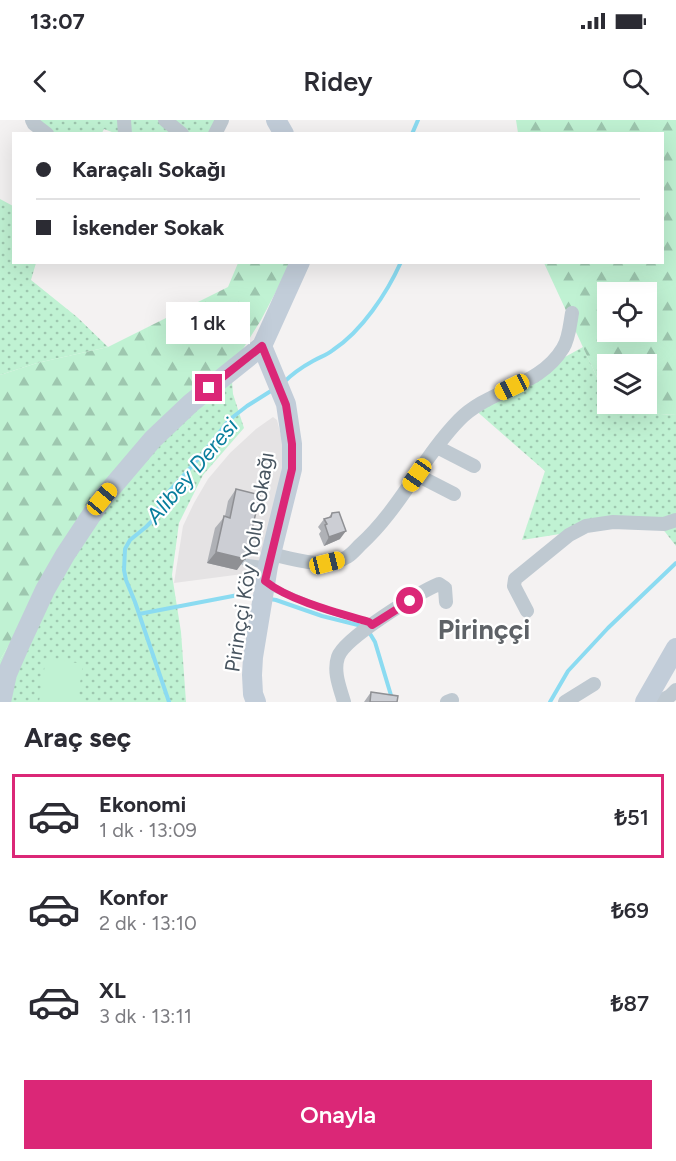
<!DOCTYPE html>
<html lang="tr">
<meta charset="utf-8">
<style>
:root{--surface:#fff;--page:#f2f2f3;--text:#2b2b33;--muted:#7c7c81;--line:#e1e1e2;--accent:#db2777}
body{margin:0;font-family:Figtree,sans-serif;background:var(--page);color:var(--text);height:100vh;display:flex;flex-direction:column;font-size:22px;white-space:nowrap}
*{box-sizing:border-box;margin:0}
p{font-size:20px;color:var(--muted)}
.icon{flex:none;width:33px;height:33px;fill:none;stroke:currentColor;stroke-width:2;stroke-linecap:round;stroke-linejoin:round}
.map{position:relative;height:582px;overflow:hidden}
.details{display:flex;flex-direction:column;background:var(--surface);flex:1}
.details>*{flex:none}
.guide{position:absolute;left:12px;top:12px;width:652px;height:132px;border-radius:0px;box-shadow:0 6px 24px #0002;display:grid;align-content:center;height:132px;padding:0 24px;background:var(--surface)}
.controls{position:absolute;left:597px;top:162px;display:grid;gap:12px}
.controls a{display:grid;place-items:center;width:60px;height:60px;border-radius:0px;background:var(--surface);box-shadow:0 6px 24px #0002;font-size:30px}
.end{position:absolute;width:27px;height:27px;margin:-14px;border:8px solid #db2777;background:#fff;box-shadow:0 0 0 3px #fff}
.from{border-radius:50%}
.bubble{position:absolute;height:42px;border-radius:0px;background:var(--surface);box-shadow:0 6px 24px #0002;font-size:20px;font-weight:600;line-height:42px;text-align:center}
.car{position:absolute;width:18px;height:36px;margin:-18px -9px;border-radius:8px;box-shadow:0 0 4px 2px #0007;background:linear-gradient(#f5c518 24%,#345 0 40%,#f5c518 0 76%,#345 0 86%,#f5c518 0)}
.guide b{display:flex;align-items:center;gap:21px;height:57px;font-size:22px}
.guide b+b{border-top:2px solid var(--line)}
.guide i{width:15px;height:15px;background:var(--text)}
ul{padding:0;list-style:none}
li{display:flex;align-items:center;gap:18px;height:84px;margin:0 12px 9px;padding:0 12px;border:3px solid transparent;border-radius:0px}
li div{flex:1}
li b{display:block;font-size:22px}
li em{font-style:normal;font-weight:600}
li.selected{border-color:var(--accent)}
li>.icon{width:54px;height:54px;stroke-width:1.5}
h2{padding:0 24px;font-size:27px;line-height:72px}
.cta{display:flex;gap:12px;margin-top:auto;padding:12px 24px}
.cta a{flex:1;height:69px;border-radius:0px;background:var(--accent);color:#fff;font-size:24px;font-weight:600;line-height:69px;text-align:center}
.status{display:flex;justify-content:space-between;align-items:center;height:42px;padding:0 30px;background:var(--surface);direction:ltr}
.status svg{height:16px;fill:currentColor}
header{display:flex;justify-content:space-between;align-items:center;height:78px;padding:0 24px;background:var(--surface);font-size:27px;font-weight:600}
.map>svg:first-child{display:block}
.education{fill:#e5e3e4}
.grass{fill:url(#grass-dots)}
.forest{fill:url(#forest-firs);fill-rule:evenodd}
.green{fill:#c0f2d3}
.lines{fill:none;stroke-linecap:round;stroke-linejoin:round}
.stream{stroke:#8bdbf1;stroke-width:4}
.lane{stroke:#bfc9d1;stroke-width:7}
.street{stroke:#bfc9d1;stroke-width:14}
.secondary{stroke:#c2cdd9;stroke-width:20}
.wall{fill:#afb1b6}
.shaded-wall{fill:#8f9094}
.building{fill:#ccced4;stroke:#8f9094;stroke-width:1.5}
.route{stroke:#db2777;stroke-width:8}
.labels{text-anchor:middle;dominant-baseline:central;stroke-width:4.5;stroke-linejoin:round;paint-order:stroke}
.street-label{font-size:21px;fill:#485560;stroke:#fff}
.water-label{font-size:22px;font-style:italic;fill:#087e9d;stroke:#fff}
.district-label{font-size:27px;font-weight:bold;fill:#5e6267;stroke:#fff}
</style>
<div class="status"><b>13:07</b><svg viewBox="0 0 49 12"><path d="M0 12V9h3v3zM5 12V6h3v6zM10 12V3h3v9zM15 12V0h3v12zM26 1h20v11H26zM47 4h2v5h-2z"/></svg></div>
<header><svg class="icon" aria-label="back" viewBox="0 0 24 24"><path d="M15 5l-7 7 7 7"/></svg>Ridey<svg class="icon" aria-label="search" viewBox="0 0 24 24"><circle cx="10" cy="10" r="6"/><path d="M15 15l6 6"/></svg></header>
<div class="map">
<svg width="676" height="582" viewBox="0 0 676 582">
<defs>
<pattern id="grass-dots" width="8" height="8" patternUnits="userSpaceOnUse" patternTransform="scale(1.5)"><rect width="8" height="8" fill="#c0f2d3"/><path d="M2 2h.1M6 6h.1" fill="none" stroke="#9ec7af" stroke-width="1.8" stroke-linecap="round"/></pattern>
<pattern id="forest-firs" width="22" height="20" patternUnits="userSpaceOnUse" patternTransform="scale(1.5)"><rect width="22" height="20" fill="#c0f2d3"/><path d="M5 1l3.5 6h-7zM16 11l3.5 6h-7z" fill="#9ec7af"/></pattern>
</defs>
<rect width="100%" height="100%" fill="#f4f2f2"/>
<path class="education" d="M273,297L277,300L283,323V342L279,365L257,452L174,463L183,406L194,383L208,359L230,333L256,309Z"/>
<path class="grass" d="M30,0H222L216,14H117L104,9L102,13H53Z
M0,79L13,86L14,142L36,143L31,160L77,197L108,227L37,243L0,255Z
M583,227L607,279L608,284H610L613,291L676,295V426L655,399L522,420L545,351L473,288Z
M231,248L233,274L244,308L203,355L179,403L172,455L181,512L186,582H0V540L75,413Z"/>
<path class="forest" d="M516,0H676V295L613,291L610,284H646V244H608L607,279L544,143L663,142V14L518,13ZM608,172H646V212H608Z
M238,143H291L261,200L231,248L75,413L0,540V255L37,243L108,227L228,167Z"/>
<path class="green" d="M46,538L83,544L77,582H39Z"/>
<g class="lines">
<path class="stream" d="M412,14L418,0
M283,263C292,254 302,247 313,241C320,237 327,235 333,230C362,211 387,173 401,142
M270,479L276,480L322,496L358,505L362,508
M139,494L238,475L256,478
M369,512L375,522L393,582
M169,582L135,482L126,460L124,450L125,429L130,420L146,407L152,401L163,378L201,336L229,300L247,286L274,269
M550,582L568,551L608,508L676,443"/>
<path class="lane" d="M244,442L266,445
M267,463L275,469L323,489L369,502L372,505"/>
<path class="street" d="M32,0L34,4L47,14
M124,0L125,14
M165,0L182,14
M215,14L222,0
M437,327L474,346
M417,355L454,374
M271,434C292,439 327,450 347,437C352,434 356,429 360,425C400,389 422,338 459,300C489,269 540,267 563,228C569,219 570,204 572,193
M527,491L514,466L515,459L569,415L586,406L613,402L664,404L676,400
M344,582C340,568 333,552 338,537C344,518 420,472 439,464L445,468L446,482
M447,582L452,580
M565,582L594,564
M659,582L670,576L676,570"/>
<path class="secondary" d="M276,0L284,14
M1,582L7,554L20,524L45,470L65,435L102,379L153,319L191,283L262,226
M256,582L253,574L252,555L253,537L268,446L292,349V324L286,284L262,226L300,142
M645,582L676,528"/>
</g>
<path class="wall" d="M236,369L237,450L207,443L215,408L225,396L228,381Z
M332,393L340,419L324,426L319,414L321,411L318,407L324,399L329,397Z
M371,572L397,582H364Z"/>
<path class="shaded-wall" d="M346,411L340,419L324,426L329,417Z
M216,432L245,439L237,450L207,443Z"/>
<path class="building" d="M236,369L260,375L245,439L216,432L224,396L230,398Z
M339,392L346,411L329,417L325,405L327,404L324,399L331,397L332,393Z
M371,572L398,576L397,582H370Z"/>
<g class="lines">
<path class="route" d="M209,268L262,226L286,285L292,324V349L265,461C290,481 338,493 369,502L372,505L410,481"/>
</g>
<g class="labels">
<g class="street-label">
<text transform="translate(249 442) rotate(-81)">Pirinççi Köy Yolu Sokağı</text>
</g>
<g class="water-label">
<text transform="translate(192 351) rotate(-50)">Alibey Deresi</text>
</g>
<g class="district-label">
<text x="484" y="509">Pirinççi</text>
</g>
</g>
</svg>
<div class="controls">
<a><svg class="icon" aria-label="locate" viewBox="0 0 24 24"><circle cx="12" cy="12" r="6"/><path d="M12 2v4M12 18v4M2 12h4M18 12h4"/></svg></a>
<a><svg class="icon" aria-label="layers" viewBox="0 0 24 24"><path d="M12 4l9 5-9 5-9-5zM3 14l9 5 9-5"/></svg></a>
</div>
<i class="end from" style="left:410px;top:481px"></i>
<i class="end" style="left:209px;top:268px"></i>
<div class="bubble" style="left:166px;top:182px;width:84px">1 dk</div>
<i class="car" style="left:512px;top:267px;rotate:244deg"></i>
<i class="car" style="left:417px;top:355px;rotate:215deg"></i>
<i class="car" style="left:102px;top:379px;rotate:40deg"></i>
<i class="car" style="left:327px;top:443px;rotate:76deg"></i>
<div class="guide">
<b><i class="from"></i>Karaçalı Sokağı</b>
<b><i></i>İskender Sokak</b>
</div>
</div>
<section class="details">
<h2>Araç seç</h2>
<ul>
<li class="selected"><svg class="icon" aria-label="car" viewBox="0 0 24 24"><path d="M5 17H2v-5l4-1 3-4h7l3 4 3 1v5h-3M9 17h6M6 11h13"/><circle cx="7" cy="17" r="2"/><circle cx="17" cy="17" r="2"/></svg><div><b>Ekonomi</b><p>1 dk · 13:09</p></div><em>₺51</em></li>
<li><svg class="icon" aria-label="car" viewBox="0 0 24 24"><path d="M5 17H2v-5l4-1 3-4h7l3 4 3 1v5h-3M9 17h6M6 11h13"/><circle cx="7" cy="17" r="2"/><circle cx="17" cy="17" r="2"/></svg><div><b>Konfor</b><p>2 dk · 13:10</p></div><em>₺69</em></li>
<li><svg class="icon" aria-label="car" viewBox="0 0 24 24"><path d="M5 17H2v-5l4-1 3-4h7l3 4 3 1v5h-3M9 17h6M6 11h13"/><circle cx="7" cy="17" r="2"/><circle cx="17" cy="17" r="2"/></svg><div><b>XL</b><p>3 dk · 13:11</p></div><em>₺87</em></li>
</ul>
<div class="cta"><a>Onayla</a></div>
</section>
